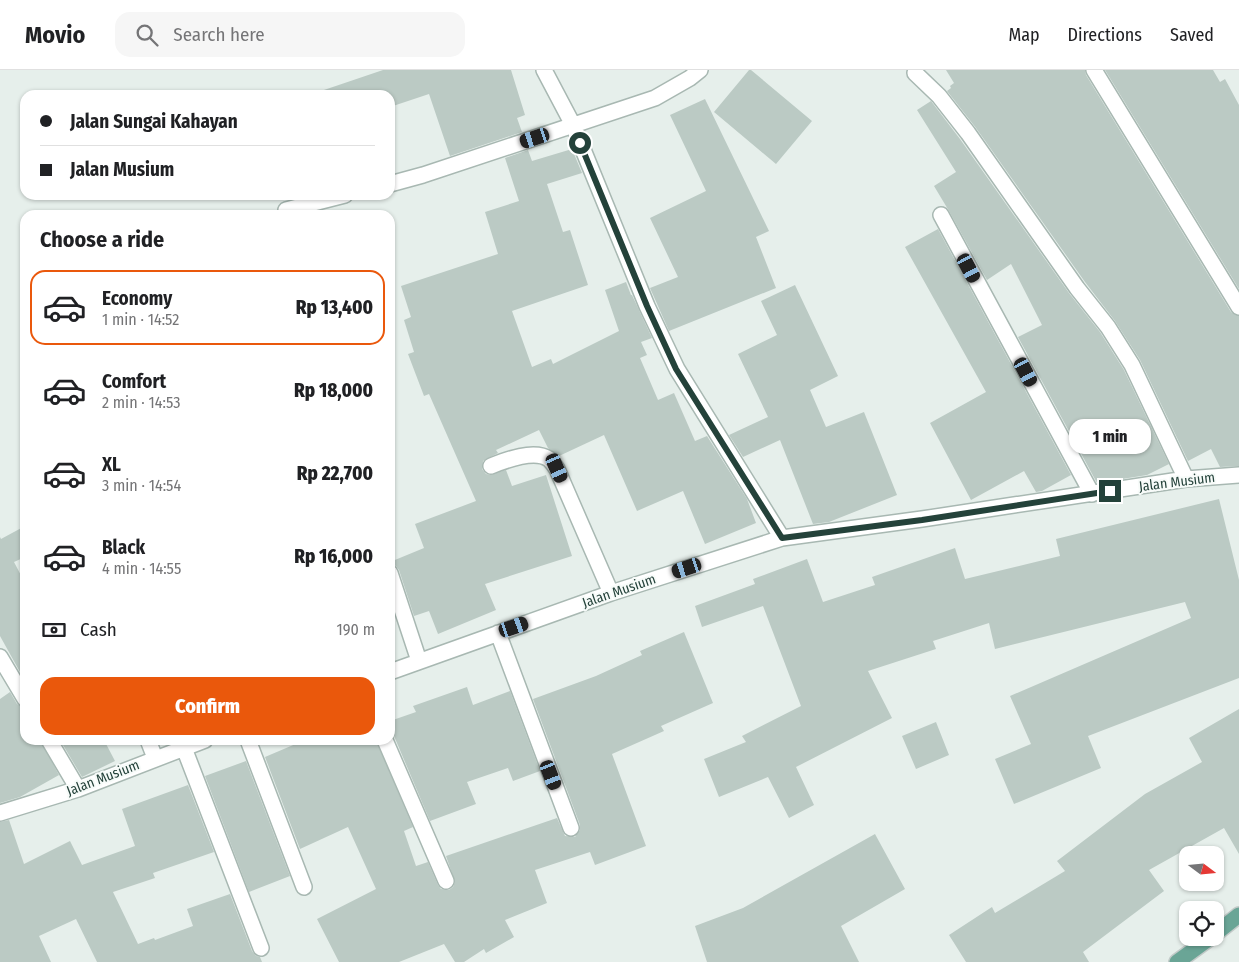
<!DOCTYPE html>
<meta charset="utf-8">
<style>
:root{--surface:#fff;--page:#f6f6f6;--text:#202124;--muted:#757577;--line:#e0e0e0;--accent:#ea580c}
body{margin:0;font-family:"Fira Sans Condensed",sans-serif;background:var(--page);color:var(--text);height:100vh;display:flex;flex-direction:column;font-size:19px;white-space:nowrap}
*{box-sizing:border-box;margin:0}
p{font-size:16px;color:var(--muted)}
.icon{flex:none;width:28px;height:28px;fill:none;stroke:currentColor;stroke-width:2;stroke-linecap:round;stroke-linejoin:round}
.map{position:relative;flex:1;overflow:hidden}
.panel{position:absolute;left:20px;top:140px;width:375px;height:535px;display:flex;flex-direction:column;background:var(--surface);border-radius:15px;box-shadow:0 1px 4px #0004}
.panel>*{flex:none}
.banner{position:absolute;left:20px;top:20px;width:375px;height:110px;border-radius:15px;box-shadow:0 1px 4px #0004;display:grid;align-content:center;height:110px;padding:0 20px;background:var(--surface)}
.needle{width:32px;rotate:106deg}
.controls{position:absolute;left:1179px;top:776px;display:grid;gap:10px}
.controls a{display:grid;place-items:center;width:45px;height:45px;border-radius:10px;background:var(--surface);box-shadow:0 1px 4px #0004;font-size:25px}
.end{position:absolute;width:22px;height:22px;margin:-11px;border:6px solid #24423a;background:#fff;box-shadow:0 0 0 2px #fff}
.from{border-radius:50%}
.bubble{position:absolute;height:35px;border-radius:15px;background:var(--surface);box-shadow:0 1px 4px #0004;font-size:16px;font-weight:800;line-height:35px;text-align:center}
.car{position:absolute;width:15px;height:30px;margin:-15px -8px;border-radius:6px;box-shadow:0 0 4px 1px #0007;background:linear-gradient(#222 24%,#8ab4d8 0 40%,#222 0 76%,#8ab4d8 0 86%,#222 0)}
.banner b{display:flex;align-items:center;gap:18px;height:48px;font-size:19px}
.banner b+b{border-top:1px solid var(--line)}
.banner i{width:12px;height:12px;background:var(--text)}
ul{padding:0;list-style:none}
li{display:flex;align-items:center;gap:15px;height:75px;margin:0 10px 8px;padding:0 10px;border:2px solid transparent;border-radius:15px}
li div{flex:1}
li b{display:block;font-size:19px}
li em{font-style:normal;font-weight:800}
li.active{border-color:var(--accent)}
li>.icon{width:45px;height:45px;stroke-width:1.5}
h2{padding:0 20px;font-size:22px;line-height:60px}
.pay{display:flex;align-items:center;gap:12px;height:55px;padding:0 20px;font-size:19px}
.pay p{margin-inline-start:auto}
.action{display:flex;gap:10px;margin-top:auto;padding:10px 20px}
.action a{flex:1;height:58px;border-radius:15px;background:var(--accent);color:#fff;font-size:20px;font-weight:800;line-height:58px;text-align:center}
header{display:flex;align-items:center;gap:30px;box-sizing:border-box;height:70px;padding:0 25px;background:var(--surface);border-bottom:1px solid var(--line)}
header strong{font-size:24px}
nav{display:flex;gap:28px;margin-inline-start:auto;font-size:18px}
.search{width:350px;height:45px;background:var(--page);display:flex;align-items:center;gap:12px;box-sizing:border-box;padding:0 18px;border-radius:15px;color:var(--muted);font-size:19px}
.map>svg:first-child{display:block}
.building{fill:#bbcac4}
.lines{fill:none;stroke-linecap:round;stroke-linejoin:round}
.street-casing{stroke:#a8b8b2;stroke-width:18}
.primary-casing{stroke:#c2cac8;stroke-width:18}
.street{stroke:#fff;stroke-width:15}
.primary{stroke:#6aa596;stroke-width:15}
.route{stroke:#24423a;stroke-width:6}
.labels{text-anchor:middle;dominant-baseline:central;stroke-width:4;stroke-linejoin:round;paint-order:stroke}
.street-label{font-size:14px;fill:#24423a;stroke:#f7fbf9}
</style>
<header>
<strong>Movio</strong>
<div class="search"><svg class="icon" aria-label="search" viewBox="0 0 24 24"><circle cx="10" cy="10" r="6"/><path d="M15 15l6 6"/></svg>Search here</div>
<nav><a>Map</a><a>Directions</a><a>Saved</a></nav>
</header>
<div class="map">
<svg width="1239" height="892" viewBox="0 0 1239 892">
<rect width="100%" height="100%" fill="#e6efeb"/>
<path class="building" d="M383,0H511L525,45L517,48L522,62L450,86L429,24L390,37V25H321V21Z
M749,0H751L812,51L776,94L714,42Z
M946,0H1085L1086,5L1231,242L1239,246V396L1220,397L1211,379L1188,391L1140,290L1115,251L1085,212L976,58L947,21L951,18L950,16L954,13Z
M1105,0H1213L1220,12L1225,9L1239,35V219Z
M705,29L769,161L756,167L776,218L669,261L650,218L678,207L650,148L706,121L670,45Z
M931,31L960,69L1069,223L1100,262L1124,300L1169,394L1147,405L1097,413L1018,267L1042,255L1011,194L987,210L949,141L934,116L956,102L917,40Z
M572,79L582,103L547,114L563,162L570,160L588,215L512,241L532,297L551,289L553,294L619,261L605,220L626,212L631,225H632L652,268L641,272L647,285L640,288L658,330L674,323L695,371L707,366L747,429L756,453L705,474L683,421L637,441L604,365L559,386L548,378L539,360L496,380L498,383L483,391L482,399L486,404L490,405L506,400L512,416L546,405L572,486L485,514L496,540L438,564L429,541L414,546L399,500L396,496L390,494V492L424,478L415,454L476,431L429,324L424,326L408,284L414,282L404,250L411,247L401,216L498,184L485,142L519,131L505,88L528,80L532,91Z
M938,159L1071,405L1042,421L1036,422L1024,401L971,430L930,353L986,322L905,177Z
M795,215L838,306L810,320L826,357L864,342L897,425L829,452L813,454L780,370L743,387L729,365L768,347L738,284L777,265L761,231Z
M1219,429L1239,510V608L1088,666L1101,698L1014,734L995,689L1031,674L1010,626L1191,548L1185,532L995,579L989,553L933,571L936,579L868,601L892,648L796,697L814,735L789,748L768,707L719,727L704,689L746,672L742,666L801,636L763,536L702,557L695,536L755,514L753,509L807,489L823,532L875,515L872,507L955,478L965,509L1060,486L1056,469Z
M25,456V487L14,492L25,513V611L0,566V467L1,469Z
M684,562L713,633L661,656L664,661L612,684L646,776L595,795L590,782L535,800L547,833L505,850L514,867L486,883L484,879L464,892H455L444,874L399,892H339L317,849L376,819L348,757L300,779L265,687L305,670H376L413,757L404,761L416,796L428,792L438,815L441,819L449,820L453,817L455,812L446,786L557,748L565,766L575,767L580,760V755L533,629L596,606L642,585L640,581Z
M467,617L473,635L510,621L540,701L513,711L508,698L467,712L476,734L430,751L394,666L390,662V651L416,642L413,636Z
M10,622L17,634L25,638V670H40L59,705L20,727L0,733V629Z
M1239,639V784L1224,758L1149,800L1164,821L1083,882L1089,892H966L949,865L992,837L995,843L1065,801L1057,791L1145,724L1202,692L1189,668Z
M936,652L949,685L916,699L902,666Z
M60,670H104L115,691L82,707Z
M246,691L290,806L249,822L205,706Z
M188,715L214,782L153,803L155,808L113,822L138,874L154,868L155,870L193,856L187,839L230,824L252,881L256,886L260,887L262,892H97L76,849L39,866L51,892H0V752L9,750L24,794L70,771L82,795L135,776L122,739Z
M875,764L905,819L841,856L859,892H707L695,856L743,838Z"/>
<g class="lines">
<g class="street-casing">
<path id="street" d="M544,0L573,55L647,236L677,299L782,468
M1094,0L1239,237
M915,3L939,26L968,63L1077,218L1108,257L1132,295L1186,409
M390,114L423,105L655,28L690,8L700,0
M286,140L345,125
M941,145L1092,424
M491,396C506,390 534,379 549,389C552,392 555,396 557,399L611,523
M390,503L419,591
M498,563L571,758
M0,587L25,629
M390,602L611,523L782,468L922,449L1186,409L1239,405
M49,670L78,719
M148,670L155,688
M248,670L304,817
M385,670L446,811
M184,678L261,878
M0,743L78,719L205,670"/>
</g>
<g class="primary-casing">
<path id="primary" d="M1215,864L1239,845
M1177,892L1210,868"/>
</g>
<use href="#street" class="street"/>
<use href="#primary" class="primary"/>
</g>
<g class="lines">
<path class="route" d="M580,73L647,236L676,299L782,468L922,450L1110,421"/>
</g>
<g class="labels">
<g class="street-label">
<text transform="translate(1177 412) rotate(-7)">Jalan Musium</text>
<text transform="translate(619 521) rotate(-19)">Jalan Musium</text>
<text transform="translate(103 708) rotate(-21)">Jalan Musium</text>
</g>
</g>
</svg>
<div class="controls">
<a><svg class="needle" viewBox="-14 -14 28 28"><path d="M0-13l5 13h-10z" fill="#e53935"/><path d="M0 13l5-13h-10z" fill="#757577"/></svg></a>
<a><svg class="icon" aria-label="locate" viewBox="0 0 24 24"><circle cx="12" cy="12" r="6"/><path d="M12 2v4M12 18v4M2 12h4M18 12h4"/></svg></a>
</div>
<i class="end from" style="left:580px;top:73px"></i>
<i class="end" style="left:1110px;top:421px"></i>
<div class="bubble" style="left:1069px;top:349px;width:82px">1 min</div>
<i class="car" style="left:535px;top:68px;rotate:252deg"></i>
<i class="car" style="left:969px;top:198px;rotate:152deg"></i>
<i class="car" style="left:1026px;top:302px;rotate:152deg"></i>
<i class="car" style="left:557px;top:398px;rotate:156deg"></i>
<i class="car" style="left:687px;top:498px;rotate:252deg"></i>
<i class="car" style="left:514px;top:557px;rotate:71deg"></i>
<i class="car" style="left:551px;top:705px;rotate:159deg"></i>
<div class="banner">
<b><i class="from"></i>Jalan Sungai Kahayan</b>
<b><i></i>Jalan Musium</b>
</div>
<section class="panel">
<h2>Choose a ride</h2>
<ul>
<li class="active"><svg class="icon" aria-label="car" viewBox="0 0 24 24"><path d="M5 17H2v-5l4-1 3-4h7l3 4 3 1v5h-3M9 17h6M6 11h13"/><circle cx="7" cy="17" r="2"/><circle cx="17" cy="17" r="2"/></svg><div><b>Economy</b><p>1 min · 14:52</p></div><em>Rp 13,400</em></li>
<li><svg class="icon" aria-label="car" viewBox="0 0 24 24"><path d="M5 17H2v-5l4-1 3-4h7l3 4 3 1v5h-3M9 17h6M6 11h13"/><circle cx="7" cy="17" r="2"/><circle cx="17" cy="17" r="2"/></svg><div><b>Comfort</b><p>2 min · 14:53</p></div><em>Rp 18,000</em></li>
<li><svg class="icon" aria-label="car" viewBox="0 0 24 24"><path d="M5 17H2v-5l4-1 3-4h7l3 4 3 1v5h-3M9 17h6M6 11h13"/><circle cx="7" cy="17" r="2"/><circle cx="17" cy="17" r="2"/></svg><div><b>XL</b><p>3 min · 14:54</p></div><em>Rp 22,700</em></li>
<li><svg class="icon" aria-label="car" viewBox="0 0 24 24"><path d="M5 17H2v-5l4-1 3-4h7l3 4 3 1v5h-3M9 17h6M6 11h13"/><circle cx="7" cy="17" r="2"/><circle cx="17" cy="17" r="2"/></svg><div><b>Black</b><p>4 min · 14:55</p></div><em>Rp 16,000</em></li>
</ul>
<div class="pay"><svg class="icon" aria-label="cash" viewBox="0 0 24 24"><path d="M3 7h18v10H3z"/><circle cx="12" cy="12" r="2"/></svg>Cash<p>190 m</p></div>
<div class="action"><a>Confirm</a></div>
</section>
</div>
